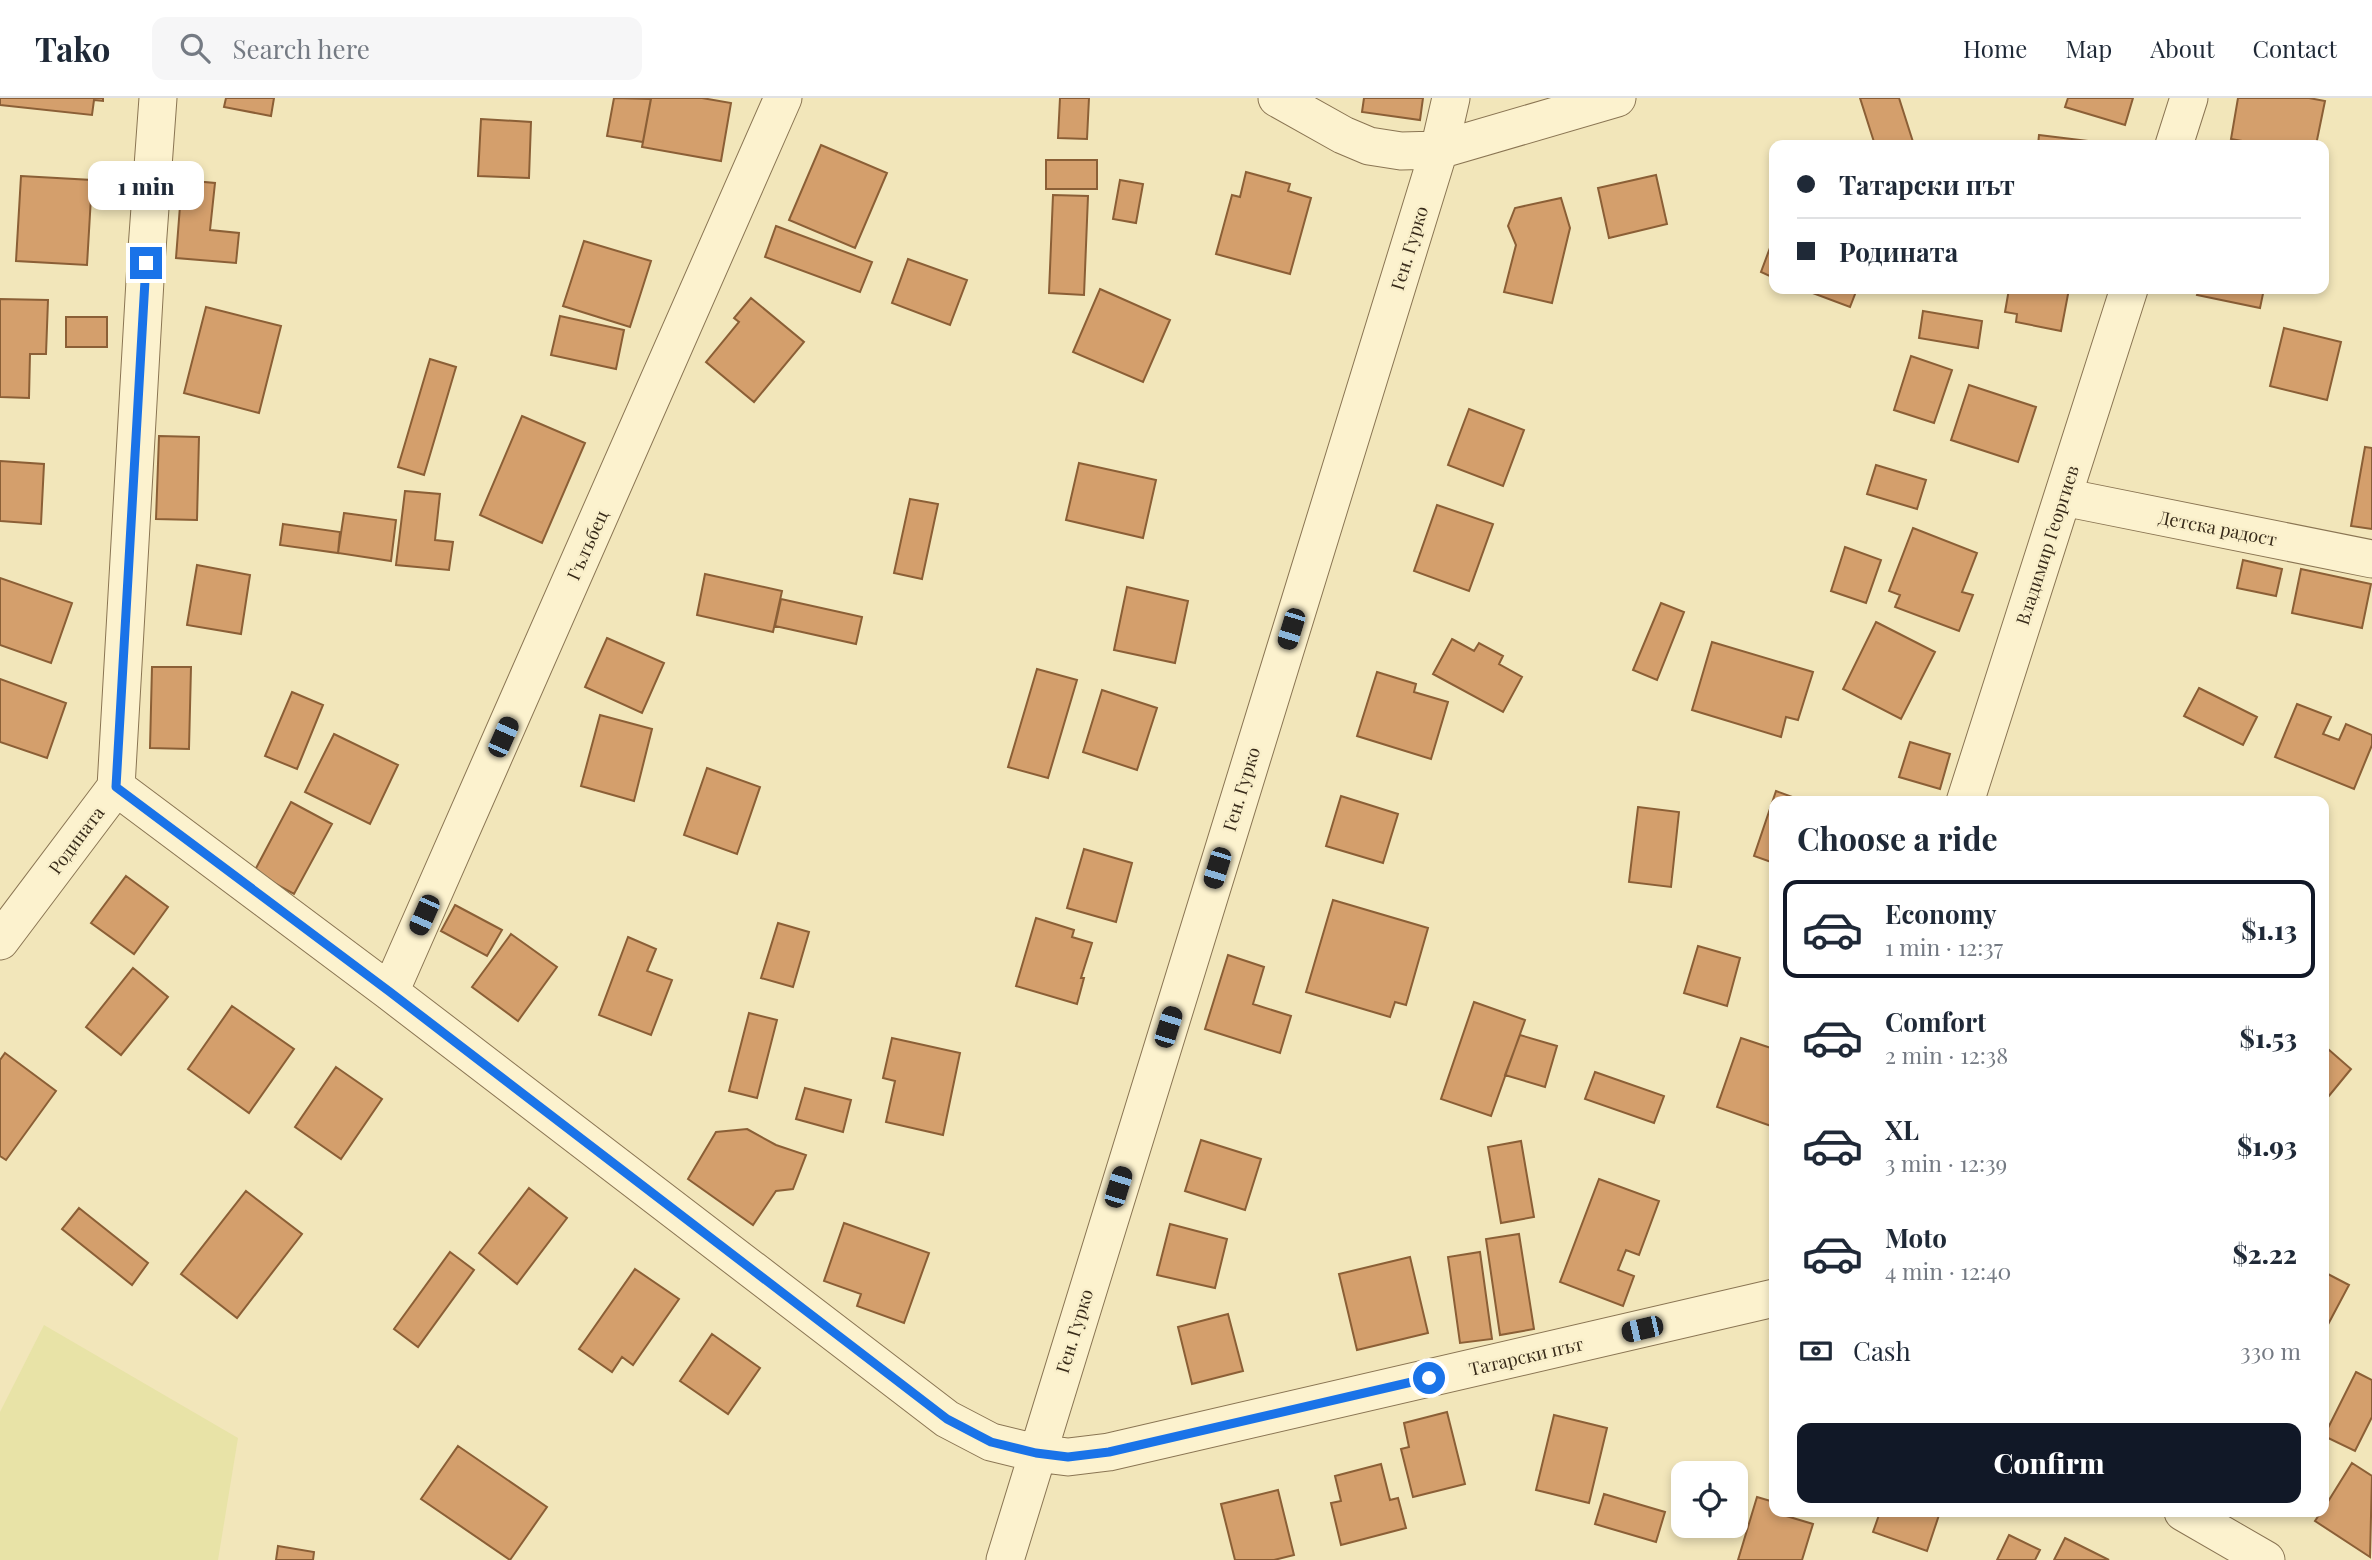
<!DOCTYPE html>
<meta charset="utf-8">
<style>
:root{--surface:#fff;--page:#f6f6f7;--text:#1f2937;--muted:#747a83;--line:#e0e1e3;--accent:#111827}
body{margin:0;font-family:"Playfair Display",serif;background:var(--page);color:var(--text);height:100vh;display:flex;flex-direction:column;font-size:26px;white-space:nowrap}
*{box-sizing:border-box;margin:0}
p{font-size:23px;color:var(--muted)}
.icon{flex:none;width:38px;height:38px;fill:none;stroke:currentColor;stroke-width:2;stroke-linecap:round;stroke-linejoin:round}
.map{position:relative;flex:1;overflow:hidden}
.details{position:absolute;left:1769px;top:698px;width:560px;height:721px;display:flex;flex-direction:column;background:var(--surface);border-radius:14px;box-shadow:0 4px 10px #0003}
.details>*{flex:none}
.banner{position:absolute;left:1769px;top:42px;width:560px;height:154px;border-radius:14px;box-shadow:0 4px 10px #0003;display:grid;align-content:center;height:154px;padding:0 28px;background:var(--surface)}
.fabs{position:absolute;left:1671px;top:1363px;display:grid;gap:14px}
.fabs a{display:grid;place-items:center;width:77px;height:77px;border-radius:14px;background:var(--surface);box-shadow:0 4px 10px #0003;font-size:35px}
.end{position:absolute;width:32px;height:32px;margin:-16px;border:9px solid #1a73e8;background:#fff;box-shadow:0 0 0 4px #fff}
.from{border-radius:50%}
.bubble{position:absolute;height:49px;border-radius:14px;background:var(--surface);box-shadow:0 4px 10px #0003;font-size:23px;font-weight:800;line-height:49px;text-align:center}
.car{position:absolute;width:21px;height:42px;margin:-21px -10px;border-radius:9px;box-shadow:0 0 5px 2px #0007;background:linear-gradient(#222 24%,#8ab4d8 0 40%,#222 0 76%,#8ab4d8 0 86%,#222 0)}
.banner b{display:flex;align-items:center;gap:24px;height:66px;font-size:26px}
.banner b+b{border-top:2px solid var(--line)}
.banner i{width:18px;height:18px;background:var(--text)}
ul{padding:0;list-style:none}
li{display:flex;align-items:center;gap:21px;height:98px;margin:0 14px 10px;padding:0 14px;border:4px solid transparent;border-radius:14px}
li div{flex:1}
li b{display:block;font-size:26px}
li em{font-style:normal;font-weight:800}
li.selected{border-color:var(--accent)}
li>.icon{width:63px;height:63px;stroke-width:1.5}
h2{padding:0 28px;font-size:32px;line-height:84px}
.pay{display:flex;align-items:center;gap:18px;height:77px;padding:0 28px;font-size:26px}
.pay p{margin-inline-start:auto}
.primary-button{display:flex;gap:14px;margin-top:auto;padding:14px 28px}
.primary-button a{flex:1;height:80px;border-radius:14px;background:var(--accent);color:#fff;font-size:28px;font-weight:800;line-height:80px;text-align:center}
header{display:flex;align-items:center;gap:42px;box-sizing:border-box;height:98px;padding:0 35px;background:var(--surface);border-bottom:2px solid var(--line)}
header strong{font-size:33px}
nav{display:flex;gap:38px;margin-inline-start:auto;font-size:24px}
.search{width:490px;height:63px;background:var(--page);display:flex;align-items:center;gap:18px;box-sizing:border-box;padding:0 24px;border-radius:14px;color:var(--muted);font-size:26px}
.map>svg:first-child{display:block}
.farmland{fill:#e8e3a7}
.building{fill:#d49f6c;stroke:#8b5f36;stroke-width:2}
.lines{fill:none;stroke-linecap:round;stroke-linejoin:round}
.street-casing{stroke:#8a7553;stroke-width:39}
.street{stroke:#fcf2ce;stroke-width:37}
.route{stroke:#1a73e8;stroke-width:9}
.labels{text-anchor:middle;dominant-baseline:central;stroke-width:5;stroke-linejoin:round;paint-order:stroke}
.street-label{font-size:18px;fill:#372a19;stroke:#f9efca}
</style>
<header>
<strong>Tako</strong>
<div class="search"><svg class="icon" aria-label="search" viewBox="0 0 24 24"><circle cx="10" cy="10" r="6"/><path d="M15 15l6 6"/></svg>Search here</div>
<nav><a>Home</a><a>Map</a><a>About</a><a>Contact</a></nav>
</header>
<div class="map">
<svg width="2372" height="1462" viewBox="0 0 2372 1462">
<rect width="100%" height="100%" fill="#f2e6ba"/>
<path class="farmland" d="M44,1227L238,1340L218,1462H0V1314Z"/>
<path class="building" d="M0,0H103V3L94,2L92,17L0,7Z
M226,0H274L271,18L224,9Z
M614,0L651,1L643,44L607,38Z
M651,0H702L731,5L721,63L642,49Z
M1060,0H1089L1087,41L1058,40Z
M1364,0H1423L1420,22L1362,14Z
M1860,0H1899L1914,47H1875Z
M2068,0H2133L2125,27L2065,9Z
M2238,0H2309L2325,3L2316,47H2254V45L2231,41Z
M481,21L531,24L529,80L478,78Z
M2039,37L2121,47H2038Z
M821,47L887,75L855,150L789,122Z
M1046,62H1097V91H1046Z
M1246,74L1290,86L1288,93L1311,100L1290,176L1216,156L1232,97L1240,99Z
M1656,77L1667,126L1609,140L1598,90Z
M21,78L92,82L87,167L16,163Z
M182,82L215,85L210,132L239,135L236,165L176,160Z
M1120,82L1143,86L1136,125L1113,121Z
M1053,97L1088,98L1084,197L1049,195Z
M1561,100L1570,130L1552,205L1504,194L1516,147L1508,128L1515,110Z
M776,128L872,164L860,194L765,159Z
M1774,139V180L1761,174Z
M584,143L651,163L630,229L563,208Z
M908,161L967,182L950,227L892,205Z
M1100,191L1170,222L1143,284L1073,254Z
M1802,191H1857L1850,209Z
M2009,191H2069L2061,233L2016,224L2017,216L2005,214Z
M2199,191H2264L2260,210L2197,197Z
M751,200L804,244L754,304L706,264L739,224L734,220Z
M0,201L48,202L46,256H30L29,300L0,299Z
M206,209L281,228L259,315L184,295Z
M1923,213L1982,223L1978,250L1919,240Z
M560,218L624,232L616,271L551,257Z
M66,219H107V249H66Z
M2284,230L2341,244L2327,302L2270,288Z
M1911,258L1952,272L1934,325L1894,312Z
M430,261L456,269L424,377L398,369Z
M1969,287L2036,309L2018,364L1951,342Z
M1469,311L1524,332L1503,388L1448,367Z
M522,318L585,345L542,445L480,417Z
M159,338L199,339L197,422L156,421Z
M2365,349L2372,350V431L2351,428Z
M0,363L44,366L41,426L0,423Z
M1079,365L1156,382L1143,440L1066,422Z
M1876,367L1926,382L1917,411L1867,396Z
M405,393L440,396L435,442L453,444L449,472L396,467Z
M910,401L938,406L922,481L894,475Z
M1437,407L1493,426L1469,493L1414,473Z
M344,415L396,422L391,463L338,455Z
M283,426L340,434L338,455L280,447Z
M1913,430L1977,455L1962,494L1973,497L1959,533L1895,509L1900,497L1889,493Z
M1845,449L1881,462L1866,505L1831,493Z
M2243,462L2282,471L2276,498L2237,490Z
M197,467L250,477L241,536L187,527Z
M2301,471L2371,486L2362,530L2292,515Z
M705,476L782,493L773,534L697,517Z
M0,480L72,505L51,565L0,547Z
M1127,489L1188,503L1175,565L1114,552Z
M781,501L862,519L856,546L775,528Z
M1661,505L1684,514L1657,582L1633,572Z
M1876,524L1935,554L1901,621L1843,591Z
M607,540L664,565L642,615L585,589Z
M1452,541L1474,553L1479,545L1503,558L1499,566L1522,579L1503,614L1433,576Z
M1712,544L1813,574L1798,622L1786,619L1781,639L1692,612Z
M152,569H191L189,651L150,650Z
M1037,571L1077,582L1048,680L1008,669Z
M1377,574L1416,586L1414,594L1448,604L1431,661L1357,638Z
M0,581L66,605L47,660L0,644Z
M2199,590L2257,619L2243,647L2184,618Z
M1102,592L1157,610L1137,672L1083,654Z
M292,594L323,607L297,671L265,658Z
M2297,606L2331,619L2323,636L2339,642L2346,626L2372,637V647L2354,691L2275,659Z
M600,617L652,631L634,703L581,688Z
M334,636L398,667L370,726L305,694Z
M1910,644L1950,656L1940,691L1899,679Z
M707,670L760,689L737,756L684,737Z
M1776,693L1806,704H1774V765L1754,758Z
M1341,698L1398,716L1383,765L1326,748Z
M291,704L332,726L294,796L254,774Z
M1638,709L1679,714L1671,789L1629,784Z
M1084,751L1132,765L1116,824L1067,810Z
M126,778L168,809L134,856L91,825Z
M1333,802L1428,830L1406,907L1395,904L1390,919L1306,894Z
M455,807L502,832L487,858L441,833Z
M1036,820L1074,832L1072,839L1092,845L1081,880H1084L1077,906L1016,888Z
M778,825L809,834L793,889L761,880Z
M511,836L557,869L518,923L472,889Z
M628,839L656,851L647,873L672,882L651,937L599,917Z
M1698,848L1740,860L1727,908L1684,895Z
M1228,857L1264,869L1253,906L1291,918L1280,955L1205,931Z
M133,870L168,899L121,957L86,929Z
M1474,904L1525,922L1491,1018L1441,1001Z
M232,908L294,951L249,1015L188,971Z
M749,915L777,922L757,1000L729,993Z
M1520,937L1557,948L1545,989L1505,977Z
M892,940L960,955L943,1037L886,1024L895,983L883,980Z
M1741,940L1774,951V1029L1717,1009Z
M2328,951L2351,971L2324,1004V956Z
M5,955L56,993L6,1062L0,1058V962Z
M336,969L382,1001L341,1061L295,1029Z
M1595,974L1664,998L1654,1025L1585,1001Z
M805,990L851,1002L843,1034L796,1021Z
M747,1031L776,1047L806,1057L793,1091L776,1093L753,1127L688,1081L716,1034Z
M1201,1042L1261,1061L1245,1112L1185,1093Z
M1521,1043L1534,1119L1501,1125L1488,1049Z
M1599,1081L1659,1103L1639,1157L1626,1152L1618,1172L1634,1178L1623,1208L1560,1184Z
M529,1090L567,1120L517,1186L479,1155Z
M246,1093L302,1136L237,1220L181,1176Z
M79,1110L148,1165L132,1187L62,1131Z
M844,1125L929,1155L904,1225L857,1208L861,1196L824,1183Z
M1170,1126L1227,1141L1215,1190L1157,1177Z
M1519,1136L1534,1231L1500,1237L1486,1141Z
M450,1154L474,1172L418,1249L394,1231Z
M1480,1154L1492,1241L1460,1245L1448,1159Z
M1410,1159L1428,1235L1357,1252L1339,1176Z
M635,1171L679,1201L633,1267L622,1259L612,1274L579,1251Z
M2324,1174L2349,1187L2324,1234Z
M1228,1216L1243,1273L1192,1286L1178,1229Z
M712,1236L760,1270L728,1316L680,1283Z
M2356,1274L2372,1282V1319L2355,1353L2324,1338Z
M1447,1314L1465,1386L1413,1399L1401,1351L1409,1349L1404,1325Z
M1554,1317L1607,1330L1589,1405L1536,1392Z
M458,1348L547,1409L510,1462L421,1401Z
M2352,1365L2372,1378L2370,1459L2315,1423L2321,1414H2324V1410Z
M1381,1366L1390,1402L1398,1400L1406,1430L1341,1447L1331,1405L1341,1403L1335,1378Z
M1278,1392L1294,1457L1274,1462H1235L1221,1406Z
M1604,1396L1665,1414L1656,1444L1595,1426Z
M1757,1399L1774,1404V1414H1784L1783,1417L1813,1426L1802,1462H1738Z
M1880,1414H1940L1927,1453L1873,1434Z
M2009,1437L2040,1452L2035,1462H1997Z
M2065,1440L2109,1462H2054Z
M278,1448L314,1454L313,1462H276Z"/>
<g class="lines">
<g class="street-casing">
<path id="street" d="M1277,0L1343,37L1369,48L1401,53L1439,52L1617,0
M2174,47L2189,0
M2063,399L2372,461
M116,689L390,894L947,1321L991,1344L1036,1355L1068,1359L1109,1354L1774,1200
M1965,704L2129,191
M0,843L116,689L146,165L158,0
M390,894L783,0
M2183,1414L2266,1462
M1005,1462L1439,52L1451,0"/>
</g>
<use href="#street" class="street"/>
</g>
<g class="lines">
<path class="route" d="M146,165L116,689L390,894L947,1321L991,1344L1036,1355L1068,1359L1109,1354L1429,1280"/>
</g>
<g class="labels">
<g class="street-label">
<text transform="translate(1409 150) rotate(-73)">Ген. Гурко</text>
<text transform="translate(2218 430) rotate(11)">Детска радост</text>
<text transform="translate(587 447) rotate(-66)">Гълъбец</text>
<text transform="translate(2047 447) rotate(-72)">Владимир Георгиев</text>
<text transform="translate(1241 691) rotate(-73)">Ген. Гурко</text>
<text transform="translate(76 742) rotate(-53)">Родината</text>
<text transform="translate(1074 1233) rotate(-73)">Ген. Гурко</text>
<text transform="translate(1526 1258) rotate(-13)">Татарски път</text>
</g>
</g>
</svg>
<div class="fabs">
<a><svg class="icon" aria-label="locate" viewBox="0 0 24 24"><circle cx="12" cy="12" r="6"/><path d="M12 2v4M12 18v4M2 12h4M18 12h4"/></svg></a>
</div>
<i class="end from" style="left:1429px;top:1280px"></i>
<i class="end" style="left:146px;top:165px"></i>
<div class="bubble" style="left:88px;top:63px;width:116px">1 min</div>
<i class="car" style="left:1291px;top:531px;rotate:197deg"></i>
<i class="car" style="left:503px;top:639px;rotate:24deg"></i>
<i class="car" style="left:1217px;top:770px;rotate:197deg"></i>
<i class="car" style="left:424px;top:817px;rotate:204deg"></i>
<i class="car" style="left:1168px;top:929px;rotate:17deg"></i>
<i class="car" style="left:1118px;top:1089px;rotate:17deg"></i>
<i class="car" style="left:1642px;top:1231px;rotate:257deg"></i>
<div class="banner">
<b><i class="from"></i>Татарски път</b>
<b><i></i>Родината</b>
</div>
<section class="details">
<h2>Choose a ride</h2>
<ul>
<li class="selected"><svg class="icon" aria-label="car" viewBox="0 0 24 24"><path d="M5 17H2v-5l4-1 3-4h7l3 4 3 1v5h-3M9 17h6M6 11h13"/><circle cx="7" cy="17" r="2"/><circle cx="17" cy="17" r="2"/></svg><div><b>Economy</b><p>1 min · 12:37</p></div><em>$1.13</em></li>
<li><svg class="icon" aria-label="car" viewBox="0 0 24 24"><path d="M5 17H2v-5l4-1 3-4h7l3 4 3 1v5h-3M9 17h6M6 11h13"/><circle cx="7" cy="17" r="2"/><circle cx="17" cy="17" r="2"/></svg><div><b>Comfort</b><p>2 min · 12:38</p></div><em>$1.53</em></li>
<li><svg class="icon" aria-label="car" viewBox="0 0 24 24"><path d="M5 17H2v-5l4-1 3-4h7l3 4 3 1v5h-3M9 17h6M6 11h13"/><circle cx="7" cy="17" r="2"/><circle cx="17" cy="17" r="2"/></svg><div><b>XL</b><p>3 min · 12:39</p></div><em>$1.93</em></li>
<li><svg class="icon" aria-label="car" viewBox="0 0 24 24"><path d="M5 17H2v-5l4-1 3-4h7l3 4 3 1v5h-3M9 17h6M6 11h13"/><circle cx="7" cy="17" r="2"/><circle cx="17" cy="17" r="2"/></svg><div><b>Moto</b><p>4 min · 12:40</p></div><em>$2.22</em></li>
</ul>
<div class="pay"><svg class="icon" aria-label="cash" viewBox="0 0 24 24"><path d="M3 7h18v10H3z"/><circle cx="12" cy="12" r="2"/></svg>Cash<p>330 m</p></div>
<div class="primary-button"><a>Confirm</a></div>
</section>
</div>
